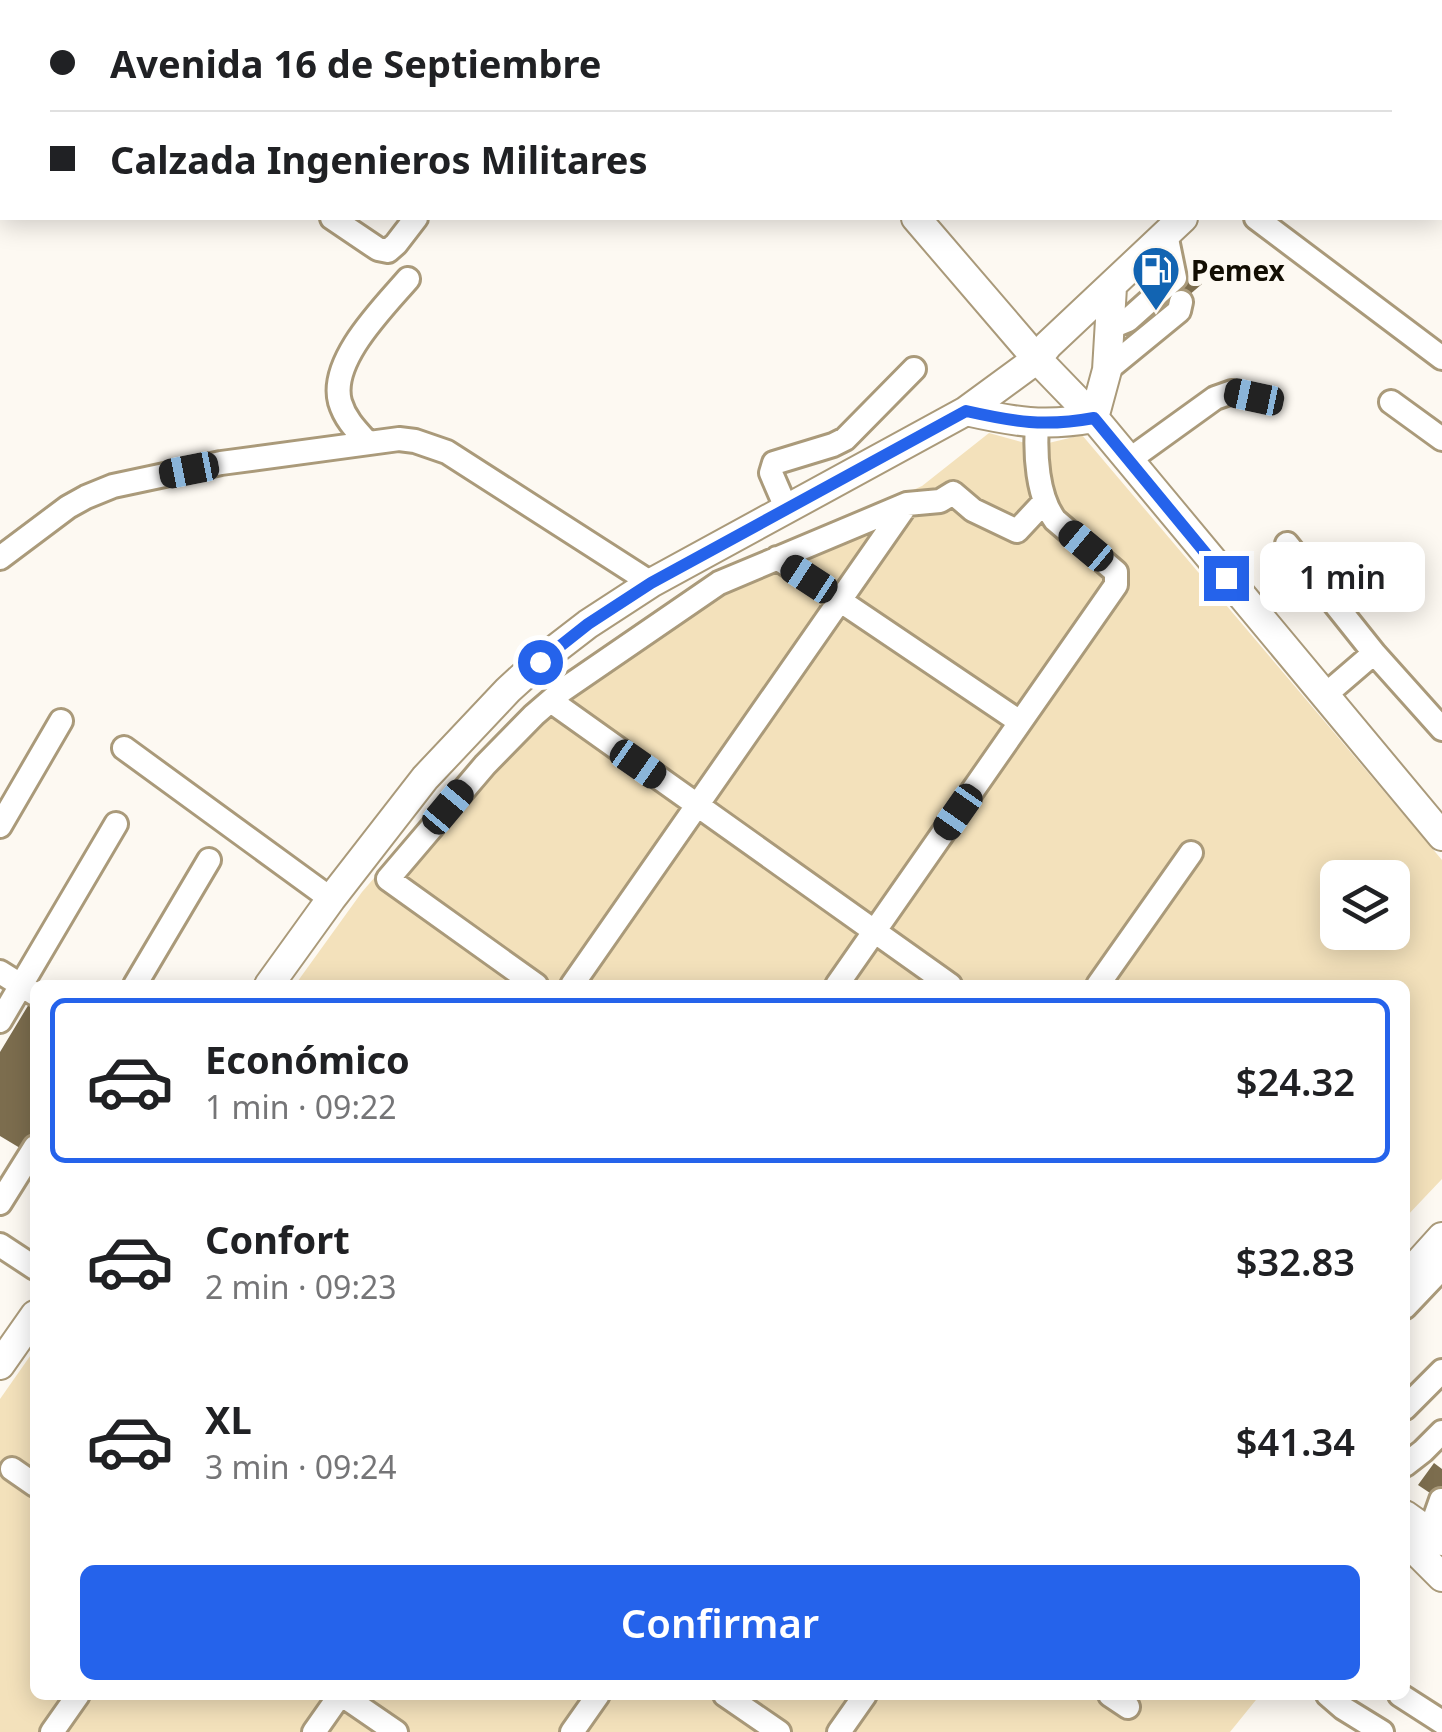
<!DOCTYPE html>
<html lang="es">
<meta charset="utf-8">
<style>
:root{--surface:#fff;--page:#f2f2f2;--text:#202124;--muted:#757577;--line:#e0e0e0;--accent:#2563eb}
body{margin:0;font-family:"Noto Sans",sans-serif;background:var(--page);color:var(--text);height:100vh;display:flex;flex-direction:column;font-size:38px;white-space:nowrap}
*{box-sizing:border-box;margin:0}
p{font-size:32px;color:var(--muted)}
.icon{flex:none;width:55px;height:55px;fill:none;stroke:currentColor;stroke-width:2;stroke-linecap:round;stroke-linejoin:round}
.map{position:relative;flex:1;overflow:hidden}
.drawer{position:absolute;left:30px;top:980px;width:1380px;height:720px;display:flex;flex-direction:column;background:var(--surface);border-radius:15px;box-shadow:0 5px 25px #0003}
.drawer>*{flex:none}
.top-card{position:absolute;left:0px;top:0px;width:1442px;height:220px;box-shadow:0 5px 25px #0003;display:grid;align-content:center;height:220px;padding:0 50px;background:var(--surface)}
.buttons{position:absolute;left:1320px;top:860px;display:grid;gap:20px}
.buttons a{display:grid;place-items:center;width:90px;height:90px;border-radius:15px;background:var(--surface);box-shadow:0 5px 25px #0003;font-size:50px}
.end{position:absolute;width:45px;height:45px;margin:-22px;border:12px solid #2563eb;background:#fff;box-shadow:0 0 0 5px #fff}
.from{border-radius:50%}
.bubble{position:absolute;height:70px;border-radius:15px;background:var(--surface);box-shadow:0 5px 25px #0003;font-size:32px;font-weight:600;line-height:70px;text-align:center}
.car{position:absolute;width:30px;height:60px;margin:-30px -15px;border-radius:12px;box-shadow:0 0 8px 2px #0007;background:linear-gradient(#222 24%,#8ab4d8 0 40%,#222 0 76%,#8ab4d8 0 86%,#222 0)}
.top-card b{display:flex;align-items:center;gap:35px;height:95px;font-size:38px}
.top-card b+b{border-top:2px solid var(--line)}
.top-card i{width:25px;height:25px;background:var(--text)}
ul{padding:18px 0 0;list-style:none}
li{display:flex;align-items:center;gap:30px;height:165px;margin:0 20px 15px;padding:0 30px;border:5px solid transparent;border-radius:15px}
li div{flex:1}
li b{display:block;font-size:38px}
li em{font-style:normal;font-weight:600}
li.selected{border-color:var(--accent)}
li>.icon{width:90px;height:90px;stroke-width:1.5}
.cta{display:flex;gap:20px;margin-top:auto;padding:20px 50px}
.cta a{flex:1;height:115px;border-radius:15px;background:var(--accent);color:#fff;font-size:40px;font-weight:600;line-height:115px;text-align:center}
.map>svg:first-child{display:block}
.green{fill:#f3e1bb;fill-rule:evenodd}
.building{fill:#7c6d4e}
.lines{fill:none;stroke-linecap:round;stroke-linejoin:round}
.minor-casing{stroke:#aa9a7a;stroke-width:28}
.major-casing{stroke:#aa9a7a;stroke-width:32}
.minor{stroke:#fff;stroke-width:22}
.major{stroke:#fff;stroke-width:28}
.route{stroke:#2563eb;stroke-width:12}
.labels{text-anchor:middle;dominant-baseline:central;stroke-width:10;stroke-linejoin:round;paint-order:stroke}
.poi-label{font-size:28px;font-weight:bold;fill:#130e03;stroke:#fdf9f2;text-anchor:start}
</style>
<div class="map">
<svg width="1442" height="1732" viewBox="0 0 1442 1732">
<rect width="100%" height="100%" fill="#fdf9f2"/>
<path class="green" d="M989,433L1036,446L1082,435L1442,860V1179L1405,1218V985H295L362,892L456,783L555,685L721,569L823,530L922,486ZM1338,878H1392V932H1338Z
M35,1349V1695H1260L1230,1732H0V1399Z"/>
<path class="building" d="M1193,272L1202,284L1133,343L1130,325Z
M29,1004L35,1008V1135L25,1151L0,1136V1052Z
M1434,1463L1442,1469V1501L1418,1485Z"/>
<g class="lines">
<g class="minor-casing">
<path id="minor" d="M542,0L546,2
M402,2L404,0
M567,2L569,0
M614,2L616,0
M0,94L2,91
M332,218L378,249L388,251L396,244L416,218
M1256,218L1442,358
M1111,327L1128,320L1175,278L1166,234
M1107,370L1179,311L1181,302
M1391,402L1442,439
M367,442C356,430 345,419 340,402C329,361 383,308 408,279
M1129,460L1215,398L1232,392L1255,397
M787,510L771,473L774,463L833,445L845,439L914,369
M1287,544L1374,653
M0,558L68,507L86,497L113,486L221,463L399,439L415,441L447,452L651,583
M777,558L1020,722
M1324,696L1374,653L1442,729
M551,701L950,985
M124,748L331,899
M0,826L61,721
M0,972L35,994
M135,985L209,860
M536,985L388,879L485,765L534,715L563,690L719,583L907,504L940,501L953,493L973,510L1017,531L1045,501
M572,985L907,504
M837,985L1116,585V572L1055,520C1037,496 1035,454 1037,424
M1098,985L1191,853
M0,1021L116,824
M0,1203L35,1147
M0,1245L35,1268
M1405,1307L1442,1268
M1405,1408L1442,1371
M1405,1465L1423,1451L1442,1432
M12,1469L35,1485
M1424,1548L1441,1500
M342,1695L396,1732
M725,1695L779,1732
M1110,1695L1128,1707
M1328,1695L1343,1708L1382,1732
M1400,1695L1442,1722
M52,1732L78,1695
M314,1732L340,1695
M572,1732L598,1695
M839,1732L865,1695"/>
</g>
<g class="major-casing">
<path id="major" d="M731,0L733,2
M1381,2L1383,0
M916,218L1037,359L1094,418L1442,836
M966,411C1015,422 1044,427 1094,418L1107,370L1112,287
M269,985L331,899L425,778L508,690L540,661L588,624L651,583L966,411L1037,359L1048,345L1183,218
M1405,1278L1442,1237
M0,1365L35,1315
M1405,1515L1442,1541
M1405,1543L1421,1556L1442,1577"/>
</g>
<use href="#minor" class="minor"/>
<use href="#major" class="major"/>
</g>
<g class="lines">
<path class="route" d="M540,662L588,624L651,583L966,411C1015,422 1044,427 1094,418L1226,578"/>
</g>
<defs>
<g id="fuel-pin" transform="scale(2.5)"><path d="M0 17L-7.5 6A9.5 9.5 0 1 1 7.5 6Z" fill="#1264b2" stroke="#fdf9f2"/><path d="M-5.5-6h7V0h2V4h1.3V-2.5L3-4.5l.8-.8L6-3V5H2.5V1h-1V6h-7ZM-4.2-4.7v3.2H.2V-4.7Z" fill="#fff"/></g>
</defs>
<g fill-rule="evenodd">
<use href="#fuel-pin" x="1156" y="270"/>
</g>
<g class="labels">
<g class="poi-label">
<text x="1191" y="270">Pemex</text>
</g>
</g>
</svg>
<div class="buttons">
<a><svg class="icon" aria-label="layers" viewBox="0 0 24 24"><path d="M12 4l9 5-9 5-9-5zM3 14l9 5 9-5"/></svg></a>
</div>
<i class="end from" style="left:540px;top:662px"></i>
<i class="end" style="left:1226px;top:578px"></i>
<div class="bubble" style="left:1260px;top:542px;width:165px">1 min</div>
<i class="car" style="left:1254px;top:397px;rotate:282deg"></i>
<i class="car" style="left:189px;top:470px;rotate:259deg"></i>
<i class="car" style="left:1086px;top:546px;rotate:310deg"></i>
<i class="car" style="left:809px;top:579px;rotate:303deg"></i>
<i class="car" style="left:638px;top:764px;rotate:125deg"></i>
<i class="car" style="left:448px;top:807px;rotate:40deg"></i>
<i class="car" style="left:958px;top:812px;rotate:215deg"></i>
<div class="top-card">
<b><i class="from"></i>Avenida 16 de Septiembre</b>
<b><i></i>Calzada Ingenieros Militares</b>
</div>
<section class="drawer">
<ul>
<li class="selected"><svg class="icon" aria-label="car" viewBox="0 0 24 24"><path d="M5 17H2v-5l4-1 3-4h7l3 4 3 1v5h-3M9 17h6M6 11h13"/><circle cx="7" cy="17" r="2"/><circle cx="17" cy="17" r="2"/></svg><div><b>Económico</b><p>1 min · 09:22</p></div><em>$24.32</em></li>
<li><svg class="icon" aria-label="car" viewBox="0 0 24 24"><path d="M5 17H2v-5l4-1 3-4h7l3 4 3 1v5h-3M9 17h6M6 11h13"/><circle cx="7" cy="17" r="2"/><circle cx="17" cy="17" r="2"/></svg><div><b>Confort</b><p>2 min · 09:23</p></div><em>$32.83</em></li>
<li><svg class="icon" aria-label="car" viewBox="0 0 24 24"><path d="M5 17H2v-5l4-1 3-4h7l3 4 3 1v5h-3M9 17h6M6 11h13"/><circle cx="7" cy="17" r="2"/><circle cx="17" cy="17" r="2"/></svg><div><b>XL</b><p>3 min · 09:24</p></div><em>$41.34</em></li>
</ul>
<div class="cta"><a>Confirmar</a></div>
</section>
</div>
